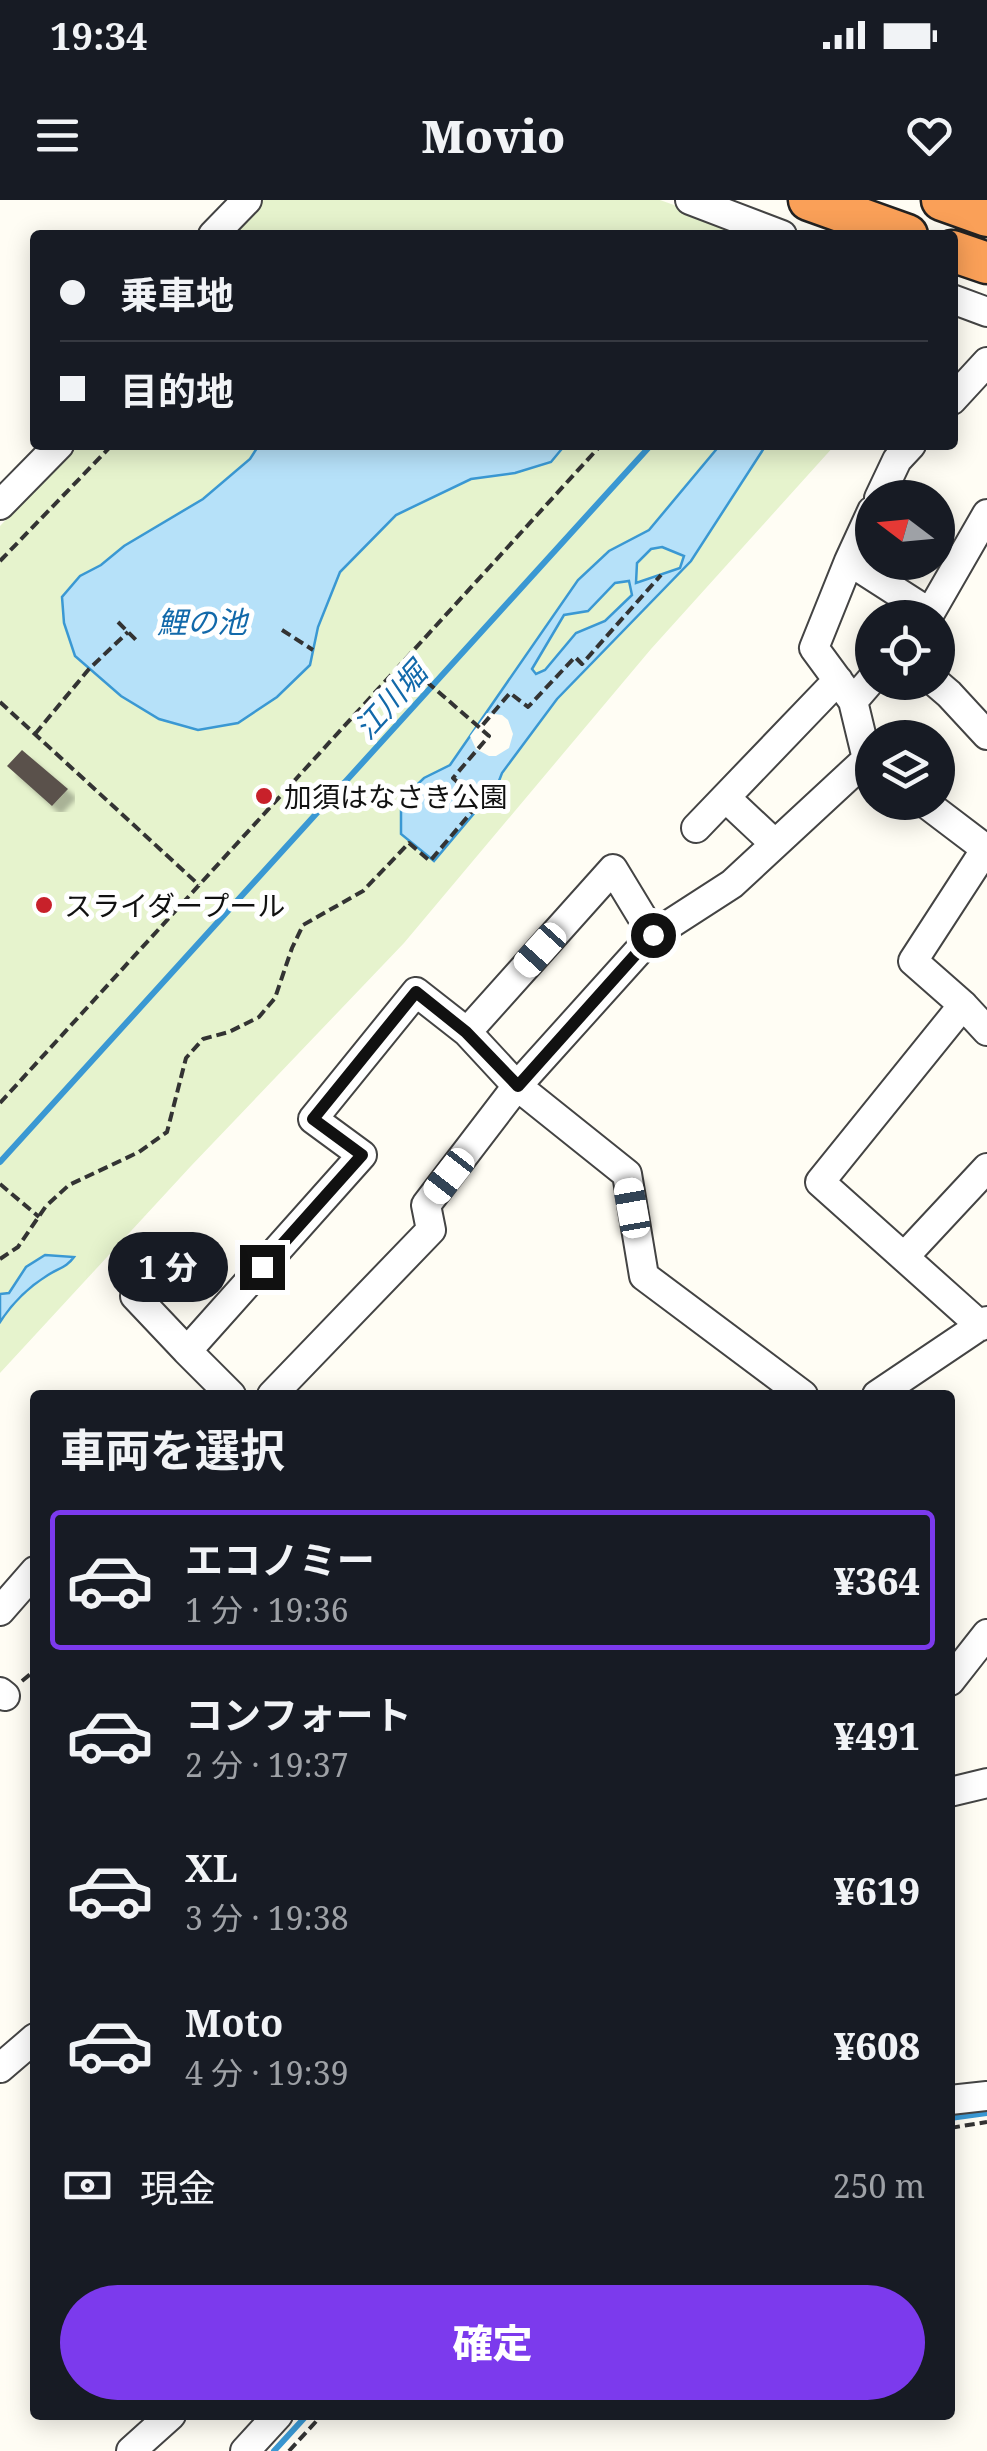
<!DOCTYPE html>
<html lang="ja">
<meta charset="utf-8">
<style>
:root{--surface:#171b24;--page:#20242c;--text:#f1f3f6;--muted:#9ea1a6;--line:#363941;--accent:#7c3aed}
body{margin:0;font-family:"Noto Serif","Noto Sans JP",serif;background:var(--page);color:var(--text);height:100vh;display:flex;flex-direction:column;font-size:38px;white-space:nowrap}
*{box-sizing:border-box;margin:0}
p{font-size:32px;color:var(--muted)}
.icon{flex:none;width:55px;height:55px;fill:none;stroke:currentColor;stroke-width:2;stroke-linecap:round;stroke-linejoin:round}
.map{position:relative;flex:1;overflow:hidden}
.panel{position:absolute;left:30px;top:1190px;width:925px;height:1030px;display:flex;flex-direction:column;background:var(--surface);border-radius:10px;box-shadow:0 5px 25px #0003}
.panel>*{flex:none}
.banner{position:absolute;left:30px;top:30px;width:928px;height:220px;border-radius:10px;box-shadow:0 5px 25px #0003;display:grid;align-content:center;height:220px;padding:0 30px;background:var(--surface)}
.needle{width:65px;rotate:286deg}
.controls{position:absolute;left:855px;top:280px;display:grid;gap:20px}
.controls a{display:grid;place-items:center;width:100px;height:100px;border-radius:50%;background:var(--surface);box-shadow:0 5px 25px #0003;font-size:50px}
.end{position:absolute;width:45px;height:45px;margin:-22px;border:12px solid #111;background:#fff;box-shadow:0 0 0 5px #fff}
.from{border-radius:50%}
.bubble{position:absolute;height:70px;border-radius:35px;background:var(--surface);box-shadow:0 5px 25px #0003;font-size:32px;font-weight:800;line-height:70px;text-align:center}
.car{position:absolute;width:30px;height:60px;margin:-30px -15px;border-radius:12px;box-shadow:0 0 8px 2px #0007;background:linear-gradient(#fff 24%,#345 0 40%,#fff 0 76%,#345 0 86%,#fff 0)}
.banner b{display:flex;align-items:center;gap:35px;height:95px;font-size:38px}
.banner b+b{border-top:2px solid var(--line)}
.banner i{width:25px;height:25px;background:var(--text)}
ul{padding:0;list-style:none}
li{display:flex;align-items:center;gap:30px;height:140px;margin:0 20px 15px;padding:0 10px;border:5px solid transparent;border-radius:10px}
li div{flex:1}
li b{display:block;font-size:38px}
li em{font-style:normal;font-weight:800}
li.selected{border-color:var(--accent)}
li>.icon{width:90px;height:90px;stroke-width:1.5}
h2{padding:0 30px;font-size:45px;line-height:120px}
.pay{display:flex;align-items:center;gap:25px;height:110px;padding:0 30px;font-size:38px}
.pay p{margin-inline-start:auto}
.primary-button{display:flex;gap:20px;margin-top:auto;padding:20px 30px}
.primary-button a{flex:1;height:115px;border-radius:60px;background:var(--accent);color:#fff;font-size:40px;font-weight:800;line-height:115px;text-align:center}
.status{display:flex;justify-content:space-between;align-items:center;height:70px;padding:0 50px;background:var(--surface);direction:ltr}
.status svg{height:28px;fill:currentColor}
header{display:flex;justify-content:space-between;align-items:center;height:130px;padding:0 30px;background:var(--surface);font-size:45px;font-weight:800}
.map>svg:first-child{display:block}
.pitch{fill:#e6f3cd}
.water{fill:#b6e1f9;stroke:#3a98d3;stroke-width:2.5;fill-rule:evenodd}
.pier{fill:#fffdf4}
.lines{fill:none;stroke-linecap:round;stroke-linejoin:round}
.stream{stroke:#3a98d3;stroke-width:6}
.building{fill:#5a514c;filter:url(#shadow)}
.minor-casing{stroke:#444;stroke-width:32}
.highway-casing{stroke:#222;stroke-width:45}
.path{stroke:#333;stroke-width:4;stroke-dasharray:10 5;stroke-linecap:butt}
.minor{stroke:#fff;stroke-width:28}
.highway{stroke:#faa058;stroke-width:40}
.route{stroke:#111;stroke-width:12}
.poi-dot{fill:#c8212a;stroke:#fff;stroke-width:4}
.labels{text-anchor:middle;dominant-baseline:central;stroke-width:10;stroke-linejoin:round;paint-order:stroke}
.poi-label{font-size:28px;fill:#111;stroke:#fff;text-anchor:start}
.water-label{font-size:30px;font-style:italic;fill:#1269aa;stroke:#fff}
</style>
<div class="status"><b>19:34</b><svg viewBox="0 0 49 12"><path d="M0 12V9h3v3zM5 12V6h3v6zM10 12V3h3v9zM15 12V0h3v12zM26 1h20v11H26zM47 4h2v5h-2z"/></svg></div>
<header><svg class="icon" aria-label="menu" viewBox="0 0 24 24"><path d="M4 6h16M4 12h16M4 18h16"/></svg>Movio<svg class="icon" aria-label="heart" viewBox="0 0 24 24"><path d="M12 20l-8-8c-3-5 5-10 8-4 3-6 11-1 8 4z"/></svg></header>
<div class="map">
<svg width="987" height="2251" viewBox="0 0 987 2251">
<defs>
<filter id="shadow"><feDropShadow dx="9" dy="9" stdDeviation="2.5" flood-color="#0004"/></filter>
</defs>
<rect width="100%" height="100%" fill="#fffdf4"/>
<path class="pitch" d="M255,0H660L758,35H224Z
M77,245H835L651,449L404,743L191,966L0,1173V326Z"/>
<path class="water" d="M259,245H565L551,262L515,273L471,279L396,315L340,372L318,427L310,465L277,497L238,523L198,530L159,519L121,496L75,456L64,423L62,397L80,376L101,365L124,346L203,299L250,259Z
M720,245H766L691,361L557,499L502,573L497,586L434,661L401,634V600L424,578L450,565L578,380L609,351L649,330ZM662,347L684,356L680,368L636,383L637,363L651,349ZM629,381L632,395L605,421L576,433L545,470L536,474L532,469L564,415L588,411L615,383Z
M45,1055L74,1057C67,1067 59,1068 48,1075C27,1088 13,1102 0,1122V1094L9,1093L26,1067Z"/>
<path class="pier" d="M487,513L502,515L508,520L513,534L509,548L496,556H489L476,549L470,536Z"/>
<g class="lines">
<path class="stream" d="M0,962L651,245
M950,1918L987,1913
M274,2251L307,2215"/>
</g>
<path class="building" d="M22,550L68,589L52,606L7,566Z"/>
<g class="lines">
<g class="minor-casing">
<path id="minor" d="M690,0L782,35
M213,35L247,0
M952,99L987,112
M952,200L987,162
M879,298L897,260L911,245
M0,305L59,245
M849,361L872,311
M930,413L987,314
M935,482L949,494L987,535
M853,501L872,479
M867,559L853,501L814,448L849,361L930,413L926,418
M726,598L775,644
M924,602L986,649
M696,628L838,480
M987,647L913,761L963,805L987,831
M653,735L613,669L467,832L517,886L627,974L644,1076L803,1195
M963,805L820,982L981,1126
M904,1057L987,968
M135,1096L187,1151
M231,1195L187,1151L362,955L313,919L416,792L467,832
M272,1195L431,1030L426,1005L517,886L653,735L732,684L867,559L872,564
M877,1195L987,1121
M0,1411L35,1371
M950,1481L987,1434
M0,1492L5,1496
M950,1592L987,1583
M0,1868L35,1838
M950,1900L987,1896
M131,2251L171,2215
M245,2251L278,2215"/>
</g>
<g class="highway-casing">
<path id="highway" d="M809,0L907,35
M942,0L987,16
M952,51L987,63"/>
</g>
<path class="path" d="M0,361L112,245
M118,422L138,442
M282,430L313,450
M404,462L480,528L510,493L528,507L575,457L582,464L661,375
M0,502L199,685
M35,534L89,469L128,432
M0,903L601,245
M0,984L39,1017
M0,1059L18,1047L46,1006L69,985L139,952L167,932L186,858L203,839L229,832L259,817L275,798L292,748L303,725L363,691L409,643L430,661L480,602L453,578L489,536L480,528
M22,1481L33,1472L35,1466
M950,1928L987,1922
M289,2251L322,2215"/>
<use href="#minor" class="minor"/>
<use href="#highway" class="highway"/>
</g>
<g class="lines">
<path class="route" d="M262,1067L362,955L313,919L416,792L466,832L518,886L653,735"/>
</g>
<g class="poi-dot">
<circle cx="264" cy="596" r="10"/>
<circle cx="44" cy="705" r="10"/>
</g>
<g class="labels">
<g class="poi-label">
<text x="284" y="596">加須はなさき公園</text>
<text x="64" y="705">スライダープール</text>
</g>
<g class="water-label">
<text x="202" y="421">鯉の池</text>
<text transform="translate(390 500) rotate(-48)">江川堀</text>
</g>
</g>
</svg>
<div class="controls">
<a><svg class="needle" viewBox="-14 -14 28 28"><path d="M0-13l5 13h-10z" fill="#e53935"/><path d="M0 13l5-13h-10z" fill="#9ea1a6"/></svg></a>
<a><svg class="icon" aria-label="locate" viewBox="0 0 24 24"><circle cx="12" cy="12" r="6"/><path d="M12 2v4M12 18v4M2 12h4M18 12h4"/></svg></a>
<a><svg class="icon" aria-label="layers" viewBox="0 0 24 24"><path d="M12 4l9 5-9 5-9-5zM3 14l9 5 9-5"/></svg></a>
</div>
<i class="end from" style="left:653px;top:735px"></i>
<i class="end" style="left:262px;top:1067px"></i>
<div class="bubble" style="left:108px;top:1032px;width:120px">1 分</div>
<i class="car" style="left:540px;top:750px;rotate:222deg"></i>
<i class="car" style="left:449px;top:976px;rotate:218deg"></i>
<i class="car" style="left:632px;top:1008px;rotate:350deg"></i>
<div class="banner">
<b><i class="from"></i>乗車地</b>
<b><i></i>目的地</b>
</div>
<section class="panel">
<h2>車両を選択</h2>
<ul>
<li class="selected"><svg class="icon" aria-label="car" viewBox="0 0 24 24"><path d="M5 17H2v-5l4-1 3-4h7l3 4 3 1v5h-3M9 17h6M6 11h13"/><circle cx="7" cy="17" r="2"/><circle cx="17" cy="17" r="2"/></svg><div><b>エコノミー</b><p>1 分 · 19:36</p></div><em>¥364</em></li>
<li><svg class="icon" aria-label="car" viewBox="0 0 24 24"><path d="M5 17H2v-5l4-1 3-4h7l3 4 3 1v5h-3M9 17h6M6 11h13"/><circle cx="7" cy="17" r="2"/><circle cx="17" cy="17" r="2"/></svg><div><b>コンフォート</b><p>2 分 · 19:37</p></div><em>¥491</em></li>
<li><svg class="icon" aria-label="car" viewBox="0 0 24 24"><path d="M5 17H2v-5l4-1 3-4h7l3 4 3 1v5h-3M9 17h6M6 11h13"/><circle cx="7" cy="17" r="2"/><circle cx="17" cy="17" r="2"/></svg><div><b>XL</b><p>3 分 · 19:38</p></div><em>¥619</em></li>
<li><svg class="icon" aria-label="car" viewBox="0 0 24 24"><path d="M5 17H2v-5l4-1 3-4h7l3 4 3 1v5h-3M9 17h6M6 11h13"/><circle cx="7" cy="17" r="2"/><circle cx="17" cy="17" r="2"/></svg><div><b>Moto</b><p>4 分 · 19:39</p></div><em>¥608</em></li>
</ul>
<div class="pay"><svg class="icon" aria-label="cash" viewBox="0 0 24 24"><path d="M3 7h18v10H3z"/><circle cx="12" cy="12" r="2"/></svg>現金<p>250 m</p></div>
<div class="primary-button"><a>確定</a></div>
</section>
</div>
